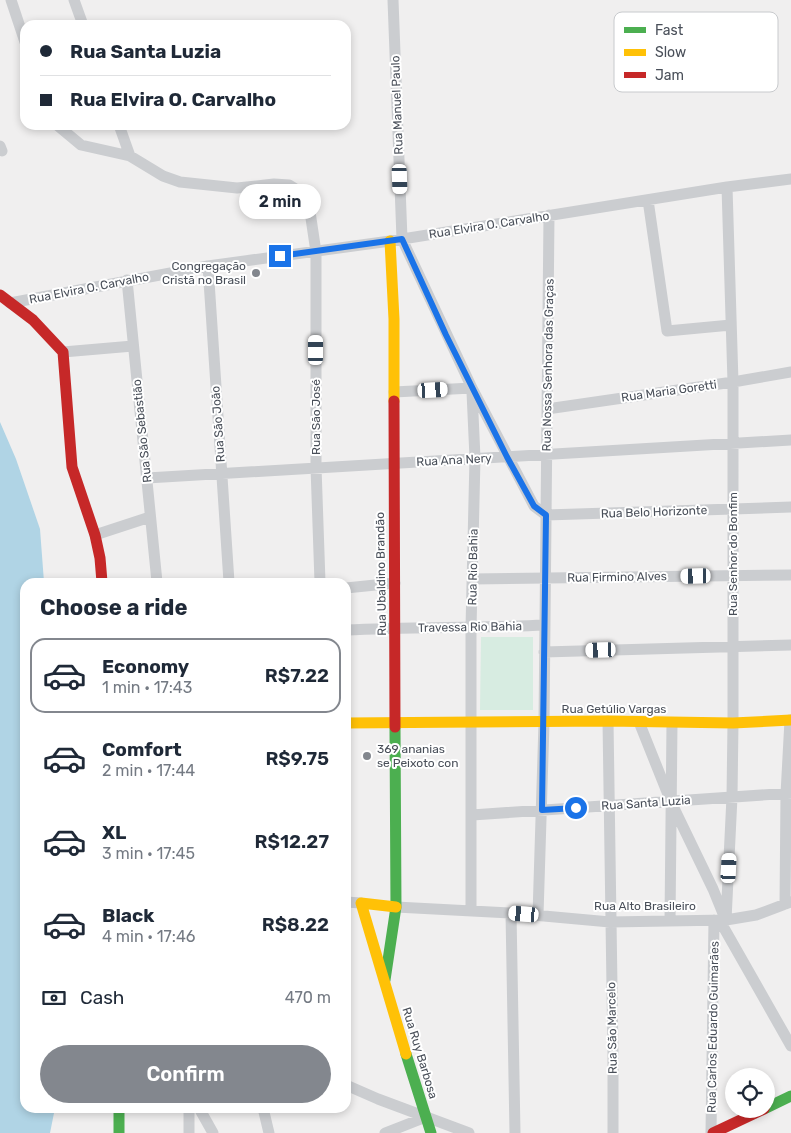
<!DOCTYPE html>
<meta charset="utf-8">
<style>
:root{--surface:#fff;--page:#f6f6f7;--text:#1f2937;--muted:#747a83;--line:#e0e1e3;--accent:#83878e}
body{margin:0;font-family:Rubik,sans-serif;background:var(--page);color:var(--text);height:100vh;display:flex;flex-direction:column;font-size:19px;white-space:nowrap}
*{box-sizing:border-box;margin:0}
p{font-size:16px;color:var(--muted)}
.icon{flex:none;width:28px;height:28px;fill:none;stroke:currentColor;stroke-width:2;stroke-linecap:round;stroke-linejoin:round}
.map{position:relative;flex:1;overflow:hidden}
.side{position:absolute;left:20px;top:578px;width:331px;height:535px;display:flex;flex-direction:column;background:var(--surface);border-radius:15px;box-shadow:0 2px 8px #0003}
.side>*{flex:none}
.banner{position:absolute;left:20px;top:20px;width:331px;height:110px;border-radius:15px;box-shadow:0 2px 8px #0003;display:grid;align-content:center;height:110px;padding:0 20px;background:var(--surface)}
.buttons{position:absolute;left:725px;top:1068px;display:grid;gap:10px}
.buttons a{display:grid;place-items:center;width:50px;height:50px;border-radius:50%;background:var(--surface);box-shadow:0 2px 8px #0003;font-size:25px}
.end{position:absolute;width:22px;height:22px;margin:-11px;border:6px solid #1a73e8;background:#fff;box-shadow:0 0 0 2px #fff}
.from{border-radius:50%}
.bubble{position:absolute;height:35px;border-radius:18px;background:var(--surface);box-shadow:0 2px 8px #0003;font-size:16px;font-weight:600;line-height:35px;text-align:center}
.car{position:absolute;width:15px;height:30px;margin:-15px -8px;border-radius:6px;box-shadow:0 0 4px 1px #0007;background:linear-gradient(#fff 24%,#345 0 40%,#fff 0 76%,#345 0 86%,#fff 0)}
.banner b{display:flex;align-items:center;gap:18px;height:48px;font-size:19px}
.banner b+b{border-top:1px solid var(--line)}
.banner i{width:12px;height:12px;background:var(--text)}
ul{padding:0;list-style:none}
li{display:flex;align-items:center;gap:15px;height:75px;margin:0 10px 8px;padding:0 10px;border:2px solid transparent;border-radius:15px}
li div{flex:1}
li b{display:block;font-size:19px}
li em{font-style:normal;font-weight:600}
li.current{border-color:var(--accent)}
li>.icon{width:45px;height:45px;stroke-width:1.5}
h2{padding:0 20px;font-size:22px;line-height:60px}
.pay{display:flex;align-items:center;gap:12px;height:55px;padding:0 20px;font-size:19px}
.pay p{margin-inline-start:auto}
.primary-button{display:flex;gap:10px;margin-top:auto;padding:10px 20px}
.primary-button a{flex:1;height:58px;border-radius:30px;background:var(--accent);color:#fff;font-size:20px;font-weight:600;line-height:58px;text-align:center}
.map>svg:first-child{display:block}
.green{fill:#d7ece1}
.water{fill:#b0d4e5}
.lines{fill:none;stroke-linecap:round;stroke-linejoin:round}
.street{stroke:#cbcdd0;stroke-width:11}
.fast{stroke:#4caf50;stroke-width:11}
.slow{stroke:#ffc107;stroke-width:11}
.jam{stroke:#c62828;stroke-width:11}
.route{stroke:#1a73e8;stroke-width:6}
.poi-dot{fill:#83878e;stroke:#fff;stroke-width:2}
.labels{text-anchor:middle;dominant-baseline:central;stroke-width:4;stroke-linejoin:round;paint-order:stroke}
.street-label{font-size:12px;fill:#494f59;stroke:#fff}
.poi-label{font-size:12px;fill:#494f59;stroke:#fff;text-anchor:end}
.key{fill:#fff;stroke:#c8cacd;stroke-width:1}
.key-label{font-size:14px;fill:#494f59}
</style>
<div class="map">
<svg width="791" height="1133" viewBox="0 0 791 1133">
<rect width="100%" height="100%" fill="#f0efef"/>
<path class="green" d="M481,637H533V710H480Z"/>
<path class="water" d="M0,422L16,459L40,529L44,582H25V1108H55L50,1133H0Z"/>
<g class="lines">
<path class="street" d="M11,0L25,42
M74,0L83,25
M393,0L402,239L472,388L534,506L546,515L791,507
M57,125L81,145L130,156L163,176L180,182L237,188L274,184L289,185L297,190L309,205L316,252V467L320,582
M119,125L130,156
M0,146L2,151
M648,200L667,331L731,325
M208,266L229,582
M127,280L157,582
M10,303L208,266L390,241L727,187L791,179
M63,352L133,346
M394,392L472,388
M547,409L733,382L791,372
M147,478L791,440
M95,535L150,517
M472,579L791,575
M346,588L395,583
M346,630C412,627 479,628 545,625
M544,652L791,645
M608,721L613,1053V1133
M639,722L671,802L713,889L724,916
M472,815L791,793
M346,902L361,903
M785,904L786,794L790,720
M396,907L511,913L610,922L726,920L756,915L791,902
M471,911V628L475,458L472,392
M511,913L515,1133
M538,915L544,723L549,215
M726,920L732,797L733,723V382L727,187
M670,921L672,723
M720,921L791,1046
M346,1085L378,1099L469,1133
M189,1108V1133
M199,1108L213,1133
M263,1108L269,1133
M385,1133L426,1117
M711,1133L714,920"/>
<path class="fast" d="M385,980L396,907L395,727
M406,1054L431,1133
M119,1108V1133
M766,1108L791,1096"/>
<path class="slow" d="M390,241L394,319V401
M346,723L608,721L733,723L791,720
M396,907L361,903L406,1054"/>
<path class="jam" d="M0,295L33,320L63,352L72,467L95,535L100,558L102,582
M394,401L395,727
M713,1133L764,1109"/>
</g>
<g class="lines">
<path class="route" d="M280,256L402,239L446,335L507,457L534,506L546,515L542,810L576,808"/>
</g>
<g class="poi-dot">
<circle cx="256" cy="273" r="5"/>
<circle cx="367" cy="756" r="5"/>
</g>
<g class="labels">
<g class="street-label">
<text transform="translate(397 105) rotate(-92)">Rua Manuel Paulo</text>
<text transform="translate(489 225) rotate(-9)">Rua Elvira O. Carvalho</text>
<text transform="translate(89 288) rotate(-11)">Rua Elvira O. Carvalho</text>
<text transform="translate(548 365) rotate(-89)">Rua Nossa Senhora das Graças</text>
<text transform="translate(669 391) rotate(-8)">Rua Maria Goretti</text>
<text transform="translate(316 417) rotate(-90)">Rua São José</text>
<text transform="translate(218 424) rotate(-94)">Rua São João</text>
<text transform="translate(142 431) rotate(-96)">Rua São Sebastião</text>
<text transform="translate(454 460) rotate(-3)">Rua Ana Nery</text>
<text transform="translate(654 512) rotate(-2)">Rua Belo Horizonte</text>
<text transform="translate(733 554) rotate(-90)">Rua Senhor do Bonfim</text>
<text transform="translate(473 567) rotate(-89)">Rua Rio Bahia</text>
<text transform="translate(381 574) rotate(-91)">Rua Ubaldino Brandão</text>
<text transform="translate(617 577) rotate(-1)">Rua Firmino Alves</text>
<text transform="translate(470 627) rotate(-1)">Travessa Rio Bahia</text>
<text x="614" y="709">Rua Getúlio Vargas</text>
<text transform="translate(646 803) rotate(-4)">Rua Santa Luzia</text>
<text x="645" y="906">Rua Alto Brasileiro</text>
<text transform="translate(713 1027) rotate(-89)">Rua Carlos Eduardo Guimarães</text>
<text transform="translate(612 1028) rotate(-91)">Rua São Marcelo</text>
<text transform="translate(420 1053) rotate(73)">Rua Ruy Barbosa</text>
</g>
<g class="poi-label">
<text x="246" y="266">Congregação<tspan x="246" dy="14">Cristã no Brasil</tspan></text>
<text x="377" y="749" text-anchor="start">369 ananias<tspan x="377" dy="14">se Peixoto con</tspan></text>
</g>
</g>
<rect x="614" y="12" width="164" height="80" rx="8" class="key"/>
<rect x="624" y="27" width="22" height="6" fill="#4caf50"/>
<rect x="624" y="49" width="22" height="7" fill="#ffc107"/>
<rect x="624" y="72" width="22" height="6" fill="#c62828"/>
<g class="key-label">
<text x="655" y="35">Fast</text>
<text x="655" y="57">Slow</text>
<text x="655" y="80">Jam</text>
</g>
</svg>
<div class="buttons">
<a><svg class="icon" aria-label="locate" viewBox="0 0 24 24"><circle cx="12" cy="12" r="6"/><path d="M12 2v4M12 18v4M2 12h4M18 12h4"/></svg></a>
</div>
<i class="end from" style="left:576px;top:808px"></i>
<i class="end" style="left:280px;top:256px"></i>
<div class="bubble" style="left:239px;top:184px;width:82px">2 min</div>
<i class="car" style="left:400px;top:179px;rotate:178deg"></i>
<i class="car" style="left:316px;top:350px;rotate:0deg"></i>
<i class="car" style="left:433px;top:390px;rotate:87deg"></i>
<i class="car" style="left:696px;top:576px;rotate:269deg"></i>
<i class="car" style="left:601px;top:650px;rotate:268deg"></i>
<i class="car" style="left:729px;top:868px;rotate:3deg"></i>
<i class="car" style="left:524px;top:914px;rotate:275deg"></i>
<div class="banner">
<b><i class="from"></i>Rua Santa Luzia</b>
<b><i></i>Rua Elvira O. Carvalho</b>
</div>
<section class="side">
<h2>Choose a ride</h2>
<ul>
<li class="current"><svg class="icon" aria-label="car" viewBox="0 0 24 24"><path d="M5 17H2v-5l4-1 3-4h7l3 4 3 1v5h-3M9 17h6M6 11h13"/><circle cx="7" cy="17" r="2"/><circle cx="17" cy="17" r="2"/></svg><div><b>Economy</b><p>1 min · 17:43</p></div><em>R$7.22</em></li>
<li><svg class="icon" aria-label="car" viewBox="0 0 24 24"><path d="M5 17H2v-5l4-1 3-4h7l3 4 3 1v5h-3M9 17h6M6 11h13"/><circle cx="7" cy="17" r="2"/><circle cx="17" cy="17" r="2"/></svg><div><b>Comfort</b><p>2 min · 17:44</p></div><em>R$9.75</em></li>
<li><svg class="icon" aria-label="car" viewBox="0 0 24 24"><path d="M5 17H2v-5l4-1 3-4h7l3 4 3 1v5h-3M9 17h6M6 11h13"/><circle cx="7" cy="17" r="2"/><circle cx="17" cy="17" r="2"/></svg><div><b>XL</b><p>3 min · 17:45</p></div><em>R$12.27</em></li>
<li><svg class="icon" aria-label="car" viewBox="0 0 24 24"><path d="M5 17H2v-5l4-1 3-4h7l3 4 3 1v5h-3M9 17h6M6 11h13"/><circle cx="7" cy="17" r="2"/><circle cx="17" cy="17" r="2"/></svg><div><b>Black</b><p>4 min · 17:46</p></div><em>R$8.22</em></li>
</ul>
<div class="pay"><svg class="icon" aria-label="cash" viewBox="0 0 24 24"><path d="M3 7h18v10H3z"/><circle cx="12" cy="12" r="2"/></svg>Cash<p>470 m</p></div>
<div class="primary-button"><a>Confirm</a></div>
</section>
</div>
